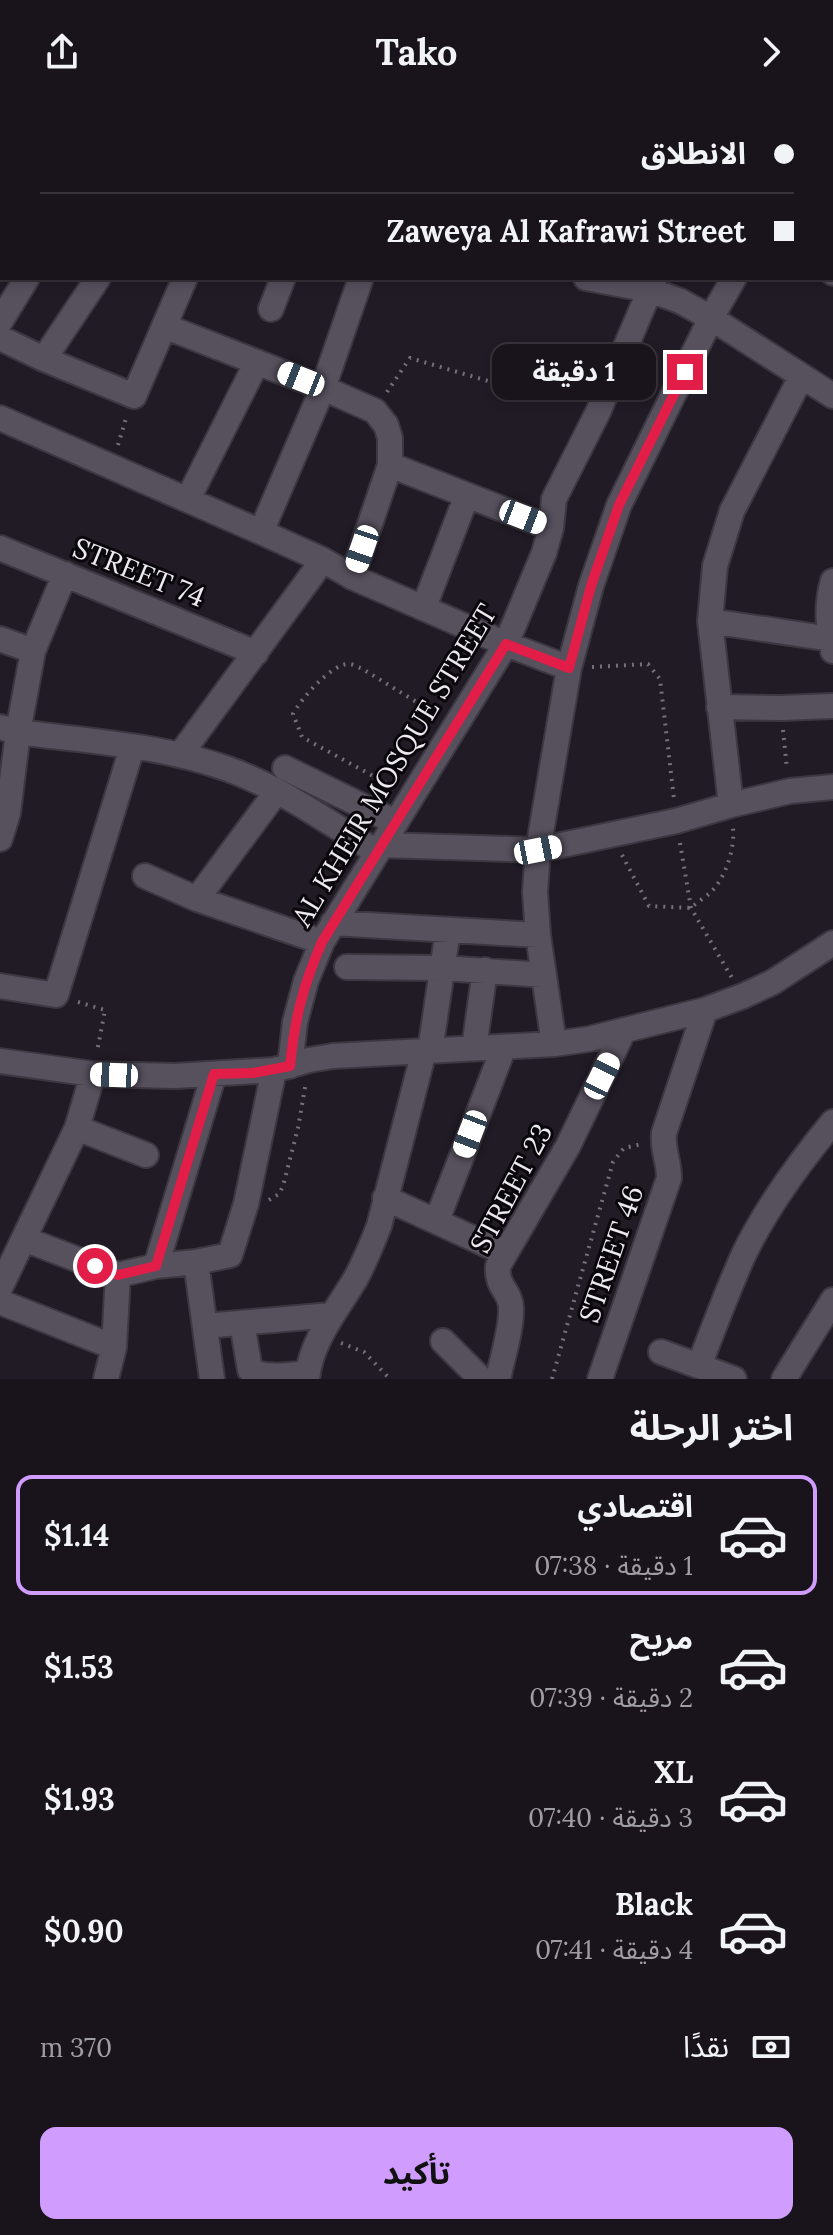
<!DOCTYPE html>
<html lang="ar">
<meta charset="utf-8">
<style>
:root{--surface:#19141c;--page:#262129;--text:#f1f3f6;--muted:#9f9ea3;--line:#37333b;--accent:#d09dff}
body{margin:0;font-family:Lora,"Noto Sans Arabic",serif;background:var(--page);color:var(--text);direction:rtl;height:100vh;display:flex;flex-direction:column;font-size:30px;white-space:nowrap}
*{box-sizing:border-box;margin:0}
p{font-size:26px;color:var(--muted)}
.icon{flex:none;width:44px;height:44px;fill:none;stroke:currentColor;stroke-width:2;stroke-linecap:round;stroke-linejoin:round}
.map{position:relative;height:1275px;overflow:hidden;direction:ltr}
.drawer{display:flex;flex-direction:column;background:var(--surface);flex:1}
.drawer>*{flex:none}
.top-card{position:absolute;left:0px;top:0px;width:834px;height:176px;box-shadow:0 4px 12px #0003,0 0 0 2px var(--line);direction:rtl;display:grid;align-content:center;height:176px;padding:0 40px;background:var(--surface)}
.end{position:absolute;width:36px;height:36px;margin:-18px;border:10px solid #e11d48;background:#fff;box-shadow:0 0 0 4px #fff}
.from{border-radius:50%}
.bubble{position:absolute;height:56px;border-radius:16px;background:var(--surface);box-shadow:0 4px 12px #0003,0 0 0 2px var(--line);font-size:26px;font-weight:700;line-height:56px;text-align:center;direction:rtl}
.car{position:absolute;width:24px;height:48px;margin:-24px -12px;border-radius:10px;box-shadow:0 0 6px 2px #0007;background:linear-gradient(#fff 24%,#345 0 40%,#fff 0 76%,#345 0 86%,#fff 0)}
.top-card b{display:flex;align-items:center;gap:28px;height:76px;font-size:30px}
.top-card b+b{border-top:2px solid var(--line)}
.top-card i{width:20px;height:20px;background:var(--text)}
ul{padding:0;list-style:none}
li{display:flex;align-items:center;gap:24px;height:120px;margin:0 16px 12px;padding:0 24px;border:4px solid transparent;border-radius:16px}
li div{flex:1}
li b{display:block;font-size:30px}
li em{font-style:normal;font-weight:700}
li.on{border-color:var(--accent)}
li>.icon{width:72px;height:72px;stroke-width:1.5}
h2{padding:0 40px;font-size:36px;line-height:96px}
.pay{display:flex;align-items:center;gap:20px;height:88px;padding:0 40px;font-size:30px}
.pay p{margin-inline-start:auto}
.button{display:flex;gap:16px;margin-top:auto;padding:16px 40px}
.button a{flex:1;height:92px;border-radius:16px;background:var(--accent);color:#111;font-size:32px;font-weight:700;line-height:92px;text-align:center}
header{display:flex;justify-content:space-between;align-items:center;height:104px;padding:0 40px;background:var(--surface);font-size:36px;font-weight:700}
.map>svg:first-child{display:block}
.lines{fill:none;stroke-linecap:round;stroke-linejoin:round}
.minor-casing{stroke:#3c3841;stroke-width:28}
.path{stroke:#75707a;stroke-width:4;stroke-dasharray:2 6;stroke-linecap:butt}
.minor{stroke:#57515e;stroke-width:24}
.route{stroke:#e11d48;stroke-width:10}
.labels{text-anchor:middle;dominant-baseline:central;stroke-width:6;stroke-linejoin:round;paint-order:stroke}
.street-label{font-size:28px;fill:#ece9f1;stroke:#09070b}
</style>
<header><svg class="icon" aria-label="forward" viewBox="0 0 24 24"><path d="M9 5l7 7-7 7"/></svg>Tako<svg class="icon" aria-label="share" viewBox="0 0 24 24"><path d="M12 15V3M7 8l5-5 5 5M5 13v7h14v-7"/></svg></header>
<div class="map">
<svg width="833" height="1275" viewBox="0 0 833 1275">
<rect width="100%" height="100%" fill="#211b26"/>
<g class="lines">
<g class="minor-casing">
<path id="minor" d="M97,2L99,0
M183,2L185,0
M254,2L256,0
M746,2L747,0
M832,19L833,18
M0,96L2,94
M832,168L833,169
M586,174L650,186L680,197L711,214L833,292
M271,205L283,174
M0,218L27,174
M164,222L323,284L375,307L386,321L390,334V361L352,473
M0,234L44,255L134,292L185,174
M44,255L98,174
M0,314L261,428L323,456L352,473L506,540L569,564
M390,361L551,424
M188,395L257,258
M261,428L323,284L361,174
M0,444L256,549
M833,477C826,501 828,522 833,547
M424,503L467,391
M710,517L831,535
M0,535L33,547
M719,603L781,604L833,602
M0,623L18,628C87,637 162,641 228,665C281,684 329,719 377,748
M180,651L323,456
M285,664L395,718
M731,701L710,517L715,462L732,407L801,273
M0,735L8,709L18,628L33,547L65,470
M382,741L538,746L676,717L731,701L790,687L833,683
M145,772L197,795L322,838
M197,795L277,687
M333,819L538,831
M347,863L443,864L543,871
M0,882L56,891L132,644
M554,940L538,831L535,788L538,746L569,564L591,482L619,401L711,214L734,174
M474,944L485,866
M430,947L448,826
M0,957L93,970L175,972L274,966L309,956L333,952L554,940L589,935L705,906L743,892L773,878L833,839
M290,962L295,918L306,877L322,838L506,540L544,449L551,424L554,395L598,308L655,174
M77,1024L146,1051
M385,1094L505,1149
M437,1116L504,943
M24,1135L118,1171L156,1162L196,1158L230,1151L246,1100L274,966
M196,1158L212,1275
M156,1162L214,970
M0,1184L77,1024L93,970
M0,1198L114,1243
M242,1219L250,1266C265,1275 289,1271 307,1269
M205,1222L331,1211
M443,1237L481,1275
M661,1248L734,1275
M699,1262C713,1225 727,1188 743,1152C766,1104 798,1060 833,1018
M106,1275L114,1243L118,1171
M307,1275C311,1236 337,1206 356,1174C365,1157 372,1140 379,1122L424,947
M498,1275C502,1255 512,1224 511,1204C511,1187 496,1184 498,1162L568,1042L624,926
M600,1275L669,1074C669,1056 662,1046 664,1029L705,906
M784,1275L833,1196"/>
</g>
<path class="path" d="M581,0L585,2
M540,2L541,0
M387,288L410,254L495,279
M118,341L127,311
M592,563L648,560L660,575L674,695
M783,626L787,665
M393,683L302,633L293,610C300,596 332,559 349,560C353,560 357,563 361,564L436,610
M680,739L691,804L732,874
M622,751L649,802L691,804C697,798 706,793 712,787C726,772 735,744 733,724
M78,898L105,906L97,948
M269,1096L279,1090L283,1082L298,1024L306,978
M341,1239L364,1248L390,1275
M552,1275L613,1058L624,1044L642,1040"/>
<use href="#minor" class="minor"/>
</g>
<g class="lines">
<path class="route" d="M95,1162L118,1171L156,1162L214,970L253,969L290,962C295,913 303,882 322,838L506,540L569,564L591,482L619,401L685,268"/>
</g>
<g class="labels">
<g class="street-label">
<text transform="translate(139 468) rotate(22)">STREET 74</text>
<text transform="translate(394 661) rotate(-59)">AL KHEIR MOSQUE STREET</text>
<text transform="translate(511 1084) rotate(-62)">STREET 23</text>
<text transform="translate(611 1150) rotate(-71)">STREET 46</text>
</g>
</g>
</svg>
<i class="end from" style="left:95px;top:1162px"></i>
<i class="end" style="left:685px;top:268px"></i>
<div class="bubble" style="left:492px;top:240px;width:164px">1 دقيقة</div>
<i class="car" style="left:301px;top:275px;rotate:292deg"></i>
<i class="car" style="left:523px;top:413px;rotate:111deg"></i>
<i class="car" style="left:362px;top:445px;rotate:199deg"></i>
<i class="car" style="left:538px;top:746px;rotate:79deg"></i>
<i class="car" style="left:114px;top:971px;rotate:272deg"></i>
<i class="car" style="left:602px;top:972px;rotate:26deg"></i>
<i class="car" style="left:470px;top:1030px;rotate:201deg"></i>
<div class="top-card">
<b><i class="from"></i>الانطلاق</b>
<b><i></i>Zaweya Al Kafrawi Street</b>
</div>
</div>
<section class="drawer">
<h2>اختر الرحلة</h2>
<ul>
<li class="on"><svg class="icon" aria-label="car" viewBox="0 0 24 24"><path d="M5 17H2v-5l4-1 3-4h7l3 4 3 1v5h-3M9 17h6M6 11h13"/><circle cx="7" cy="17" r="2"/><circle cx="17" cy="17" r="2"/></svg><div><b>اقتصادي</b><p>1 دقيقة · 07:38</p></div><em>$1.14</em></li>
<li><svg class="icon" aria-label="car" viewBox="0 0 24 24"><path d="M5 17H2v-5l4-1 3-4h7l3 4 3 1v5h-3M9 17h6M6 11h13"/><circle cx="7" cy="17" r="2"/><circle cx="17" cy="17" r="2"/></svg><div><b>مريح</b><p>2 دقيقة · 07:39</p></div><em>$1.53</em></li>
<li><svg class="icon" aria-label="car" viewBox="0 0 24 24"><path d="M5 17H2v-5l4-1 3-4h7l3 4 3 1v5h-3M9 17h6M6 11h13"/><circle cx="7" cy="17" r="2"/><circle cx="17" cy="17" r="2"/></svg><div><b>XL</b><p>3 دقيقة · 07:40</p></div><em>$1.93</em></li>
<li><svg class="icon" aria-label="car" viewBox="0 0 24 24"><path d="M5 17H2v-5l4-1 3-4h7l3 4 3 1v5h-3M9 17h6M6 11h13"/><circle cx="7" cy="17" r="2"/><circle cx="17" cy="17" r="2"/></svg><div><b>Black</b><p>4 دقيقة · 07:41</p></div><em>$0.90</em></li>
</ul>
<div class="pay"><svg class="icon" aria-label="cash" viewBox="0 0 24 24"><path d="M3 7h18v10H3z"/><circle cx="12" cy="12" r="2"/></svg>نقدًا<p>370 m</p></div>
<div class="button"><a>تأكيد</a></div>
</section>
